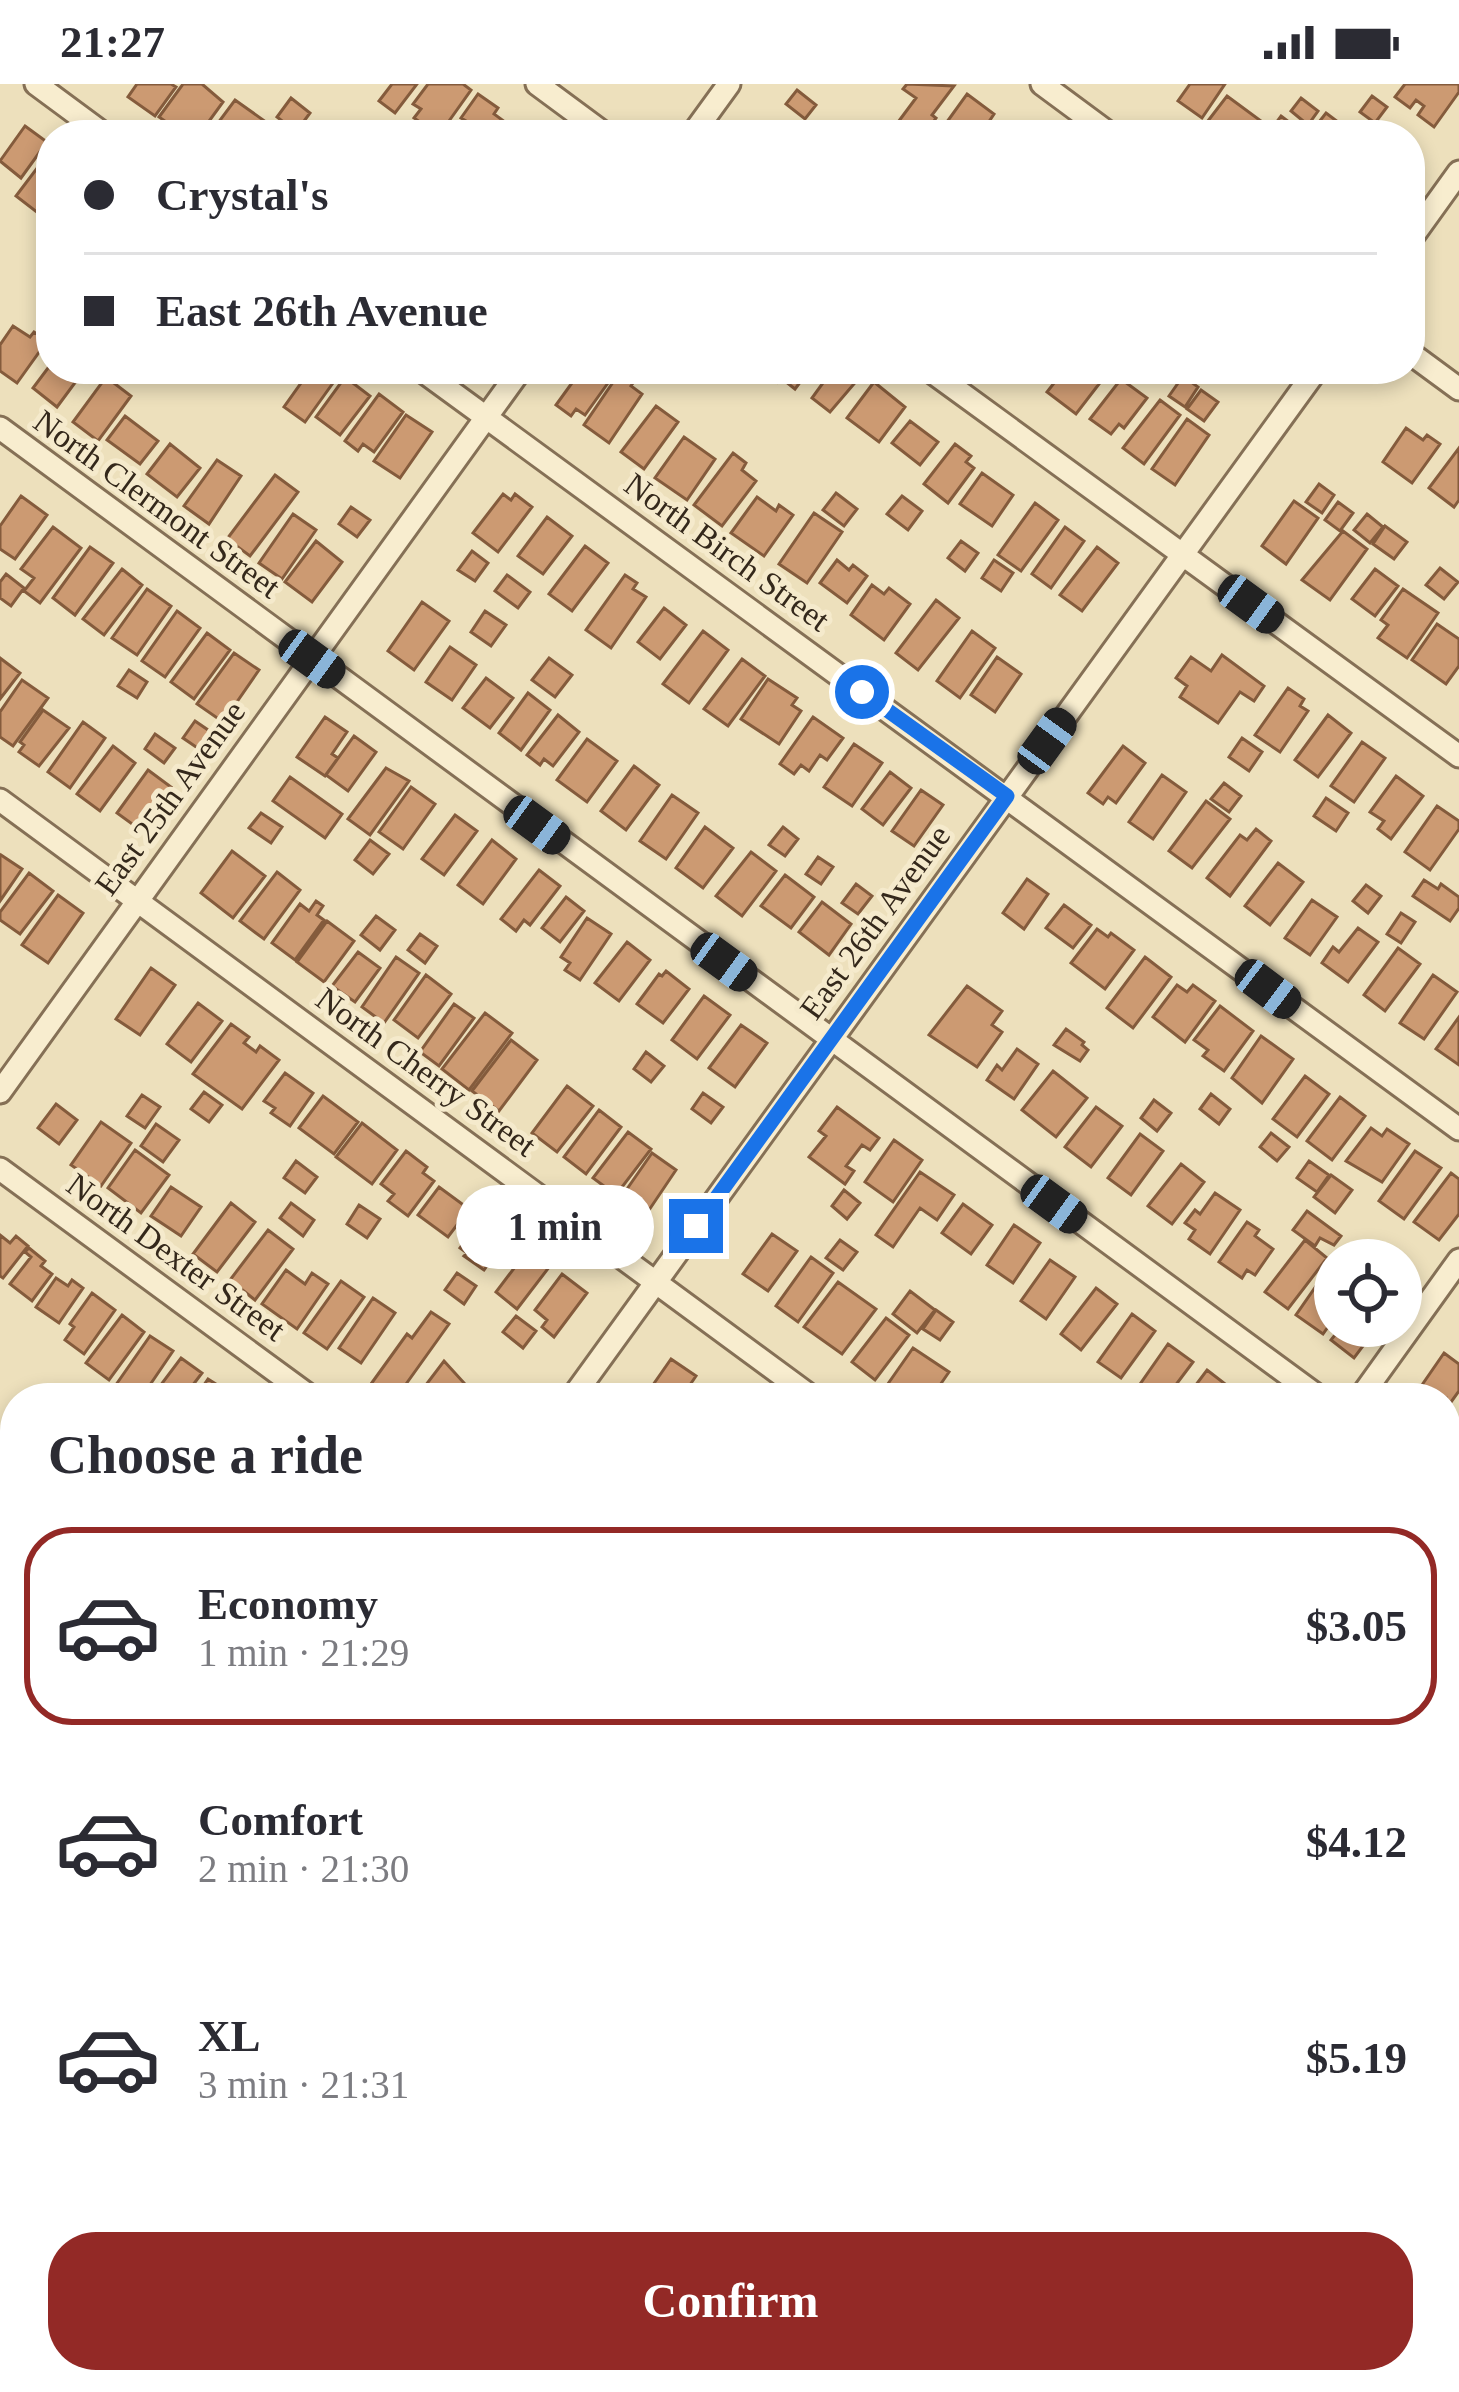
<!DOCTYPE html>
<meta charset="utf-8">
<style>
:root{--surface:#fff;--page:#f2f2f3;--text:#2b2b33;--muted:#7c7c81;--line:#e1e1e2;--accent:#932926}
body{margin:0;font-family:"Times New Roman",serif;background:var(--page);color:var(--text);height:100vh;display:flex;flex-direction:column;font-size:45px;white-space:nowrap}
*{box-sizing:border-box;margin:0}
p{font-size:39px;color:var(--muted)}
.icon{flex:none;width:66px;height:66px;fill:none;stroke:currentColor;stroke-width:2;stroke-linecap:round;stroke-linejoin:round}
.map{position:relative;flex:1;overflow:hidden}
.drawer{position:absolute;left:0px;top:1299px;width:1461px;height:1011px;display:flex;flex-direction:column;background:var(--surface);border-radius:48px 48px 0 0;box-shadow:0 6px 18px #0003}
.drawer>*{flex:none}
.hud{position:absolute;left:36px;top:36px;width:1389px;height:264px;border-radius:48px;box-shadow:0 6px 18px #0003;display:grid;align-content:center;height:264px;padding:0 48px;background:var(--surface)}
.fabs{position:absolute;left:1314px;top:1155px;display:grid;gap:24px}
.fabs a{display:grid;place-items:center;width:108px;height:108px;border-radius:50%;background:var(--surface);box-shadow:0 6px 18px #0003;font-size:60px}
.end{position:absolute;width:54px;height:54px;margin:-27px;border:15px solid #1a73e8;background:#fff;box-shadow:0 0 0 6px #fff}
.from{border-radius:50%}
.bubble{position:absolute;height:84px;border-radius:42px;background:var(--surface);box-shadow:0 6px 18px #0003;font-size:39px;font-weight:600;line-height:84px;text-align:center}
.car{position:absolute;width:36px;height:72px;margin:-36px -18px;border-radius:15px;box-shadow:0 0 9px 3px #0007;background:linear-gradient(#222 24%,#8ab4d8 0 40%,#222 0 76%,#8ab4d8 0 86%,#222 0)}
.hud b{display:flex;align-items:center;gap:42px;height:114px;font-size:45px}
.hud b+b{border-top:3px solid var(--line)}
.hud i{width:30px;height:30px;background:var(--text)}
ul{padding:0;list-style:none}
li{display:flex;align-items:center;gap:36px;height:198px;margin:0 24px 18px;padding:0 24px;border:6px solid transparent;border-radius:48px}
li div{flex:1}
li b{display:block;font-size:45px}
li em{font-style:normal;font-weight:600}
li.on{border-color:var(--accent)}
li>.icon{width:108px;height:108px;stroke-width:1.5}
h2{padding:0 48px;font-size:54px;line-height:144px}
.primary-button{display:flex;gap:24px;margin-top:auto;padding:24px 48px}
.primary-button a{flex:1;height:138px;border-radius:48px;background:var(--accent);color:#fff;font-size:48px;font-weight:600;line-height:138px;text-align:center}
.status{display:flex;justify-content:space-between;align-items:center;height:84px;padding:0 60px;background:var(--surface);direction:ltr}
.status svg{height:33px;fill:currentColor}
.map>svg:first-child{display:block}
.building{fill:#cc9a72;stroke:#845b3c;stroke-width:3}
.lines{fill:none;stroke-linecap:round;stroke-linejoin:round}
.minor-casing{stroke:#857056;stroke-width:27}
.minor{stroke:#f8edcf;stroke-width:21}
.route{stroke:#1a73e8;stroke-width:15}
.labels{text-anchor:middle;dominant-baseline:central;stroke-width:10;stroke-linejoin:round;paint-order:stroke}
.street-label{font-size:33px;fill:#34281b;stroke:#f5eacc}
</style>
<div class="status"><b>21:27</b><svg viewBox="0 0 49 12"><path d="M0 12V9h3v3zM5 12V6h3v6zM10 12V3h3v9zM15 12V0h3v12zM26 1h20v11H26zM47 4h2v5h-2z"/></svg></div>
<div class="map">
<svg width="1459" height="2308" viewBox="0 0 1459 2308">
<rect width="100%" height="100%" fill="#ede0bc"/>
<path class="building" d="M137,0H171L176,3L155,32L128,13Z
M183,0H202L223,18L199,51L185,44L182,49L159,33Z
M392,0H417L395,29L379,17Z
M428,0H463L471,6L439,51L414,34L421,25L413,20Z
M907,0L954,2L932,31L936,34L924,51L890,49L916,14L903,5Z
M1190,0H1225L1202,34L1178,17Z
M1405,0H1459V8L1434,43L1418,31L1424,22L1416,16L1410,24L1395,13Z
M797,6L816,21L805,35L786,20Z
M478,10L498,24L494,30L505,38L495,51H456L466,37L461,34Z
M967,10L994,30L980,51H956L944,42Z
M1227,12L1261,37L1251,51H1208L1201,46Z
M1372,12L1387,23L1375,39L1360,28Z
M291,14L310,29L296,48L277,33Z
M1301,14L1318,27L1308,41L1291,27Z
M235,16L266,38L257,51H209Z
M1326,29L1346,44L1341,51H1318L1312,47Z
M1281,32L1306,51H1267Z
M25,42L47,58L21,94L0,77Z
M50,67L51,112L38,129L16,112Z
M13,242L30,253L34,248L47,257L17,299L0,287V261Z
M51,280V285H72L80,292L57,323L33,304Z
M311,285H343L305,338L284,323Z
M582,285H602L613,292L585,331L576,325L571,332L556,321Z
M622,285L637,293L631,302L642,310L609,359L584,341Z
M765,285H810L795,305L780,293L777,298L763,288Z
M833,285H847L859,294L830,328L812,314Z
M1065,285H1089L1085,290L1099,300L1076,330L1047,308Z
M1183,292L1198,303L1185,323L1169,312Z
M106,293L131,312L98,357L73,338Z
M345,293L370,312L340,351L316,333Z
M1121,295L1147,314L1124,344L1119,340L1111,350L1090,335Z
M874,298L905,323L879,358L847,334Z
M1201,306L1218,318L1204,337L1187,325Z
M379,310L403,328L374,368L363,360L358,367L345,357Z
M1160,316L1180,331L1144,380L1123,364Z
M656,322L678,338L644,385L621,368Z
M406,331L432,348L400,394L374,377Z
M125,332L158,357L140,380L107,356Z
M1187,335L1209,351L1175,401L1152,385Z
M910,337L938,358L920,381L892,359Z
M1406,344L1423,356L1427,351L1440,360L1412,399L1383,378Z
M684,353L715,375L687,416L655,394Z
M170,360L200,384L177,413L147,390Z
M955,360L971,372L966,378L974,384L948,419L924,400Z
M1459,364V416L1454,423L1429,404Z
M733,369L746,379L742,386L756,397L722,442L694,421Z
M217,376L241,392L209,440L184,422Z
M982,389L1013,411L992,442L960,420Z
M275,391L298,408L250,472L227,455Z
M1319,400L1334,411L1322,429L1306,418Z
M836,409L857,425L844,442L823,426Z
M503,410L511,416L515,410L532,423L498,468L473,449Z
M21,412L47,431L15,475L0,465V442Z
M902,412L922,427L908,446L887,430Z
M757,413L776,427L779,421L793,431L764,472L731,449Z
M1294,417L1318,434L1286,480L1262,462Z
M1338,418L1353,429L1340,447L1325,436Z
M1035,419L1058,436L1021,487L998,471Z
M351,423L370,436L357,453L339,440Z
M814,429L842,448L807,499L779,480Z
M293,430L316,446L282,495L259,479Z
M1367,430L1383,443L1370,459L1354,446Z
M547,433L572,452L543,490L518,472Z
M1385,442L1407,458L1394,475L1373,460Z
M53,443L81,464L40,519L24,507L34,494L21,485Z
M1065,443L1084,457L1051,504L1032,490Z
M1343,447L1367,465L1330,516L1302,496Z
M316,457L342,478L312,518L285,498Z
M961,457L978,469L965,487L948,474Z
M585,462L608,479L572,527L549,510Z
M90,463L113,479L75,531L53,514Z
M1097,463L1118,479L1082,527L1060,511Z
M472,467L488,479L475,497L458,486Z
M837,476L849,486L853,481L867,492L847,519L820,499Z
M994,476L1013,489L1001,507L982,494Z
M1440,484L1458,498L1444,515L1426,501Z
M122,485L142,501L104,551L83,535Z
M1375,485L1398,502L1375,532L1352,515Z
M6,490L24,504L11,522L0,514V498Z
M507,491L530,508L518,524L495,507Z
M625,491L637,499L633,505L646,513L611,564L586,546Z
M872,501L884,510L889,504L910,520L884,556L851,531Z
M147,505L171,522L137,571L112,554Z
M1403,505L1438,529L1407,574L1378,554L1388,541L1381,536Z
M936,516L959,534L918,586L896,569Z
M422,518L449,537L414,586L388,567Z
M664,524L686,541L660,575L638,558Z
M177,527L200,544L165,593L142,577Z
M485,527L506,541L491,562L471,548Z
M1437,540L1459,555V582L1446,600L1412,576Z
M703,547L728,566L689,619L663,600Z
M972,547L995,564L960,614L937,597Z
M207,549L230,566L194,615L171,598Z
M450,563L476,581L452,616L426,598Z
M234,569L259,586L223,638L197,620Z
M1222,571L1264,602L1254,617L1240,608L1218,639L1180,613L1187,602L1176,594L1191,573L1211,587Z
M997,573L1021,590L995,628L971,611Z
M0,574L20,589L0,615Z
M549,574L572,591L555,613L532,596Z
M742,575L765,592L728,642L704,625Z
M129,586L147,598L137,614L118,602Z
M486,594L513,614L490,644L463,624Z
M768,595L797,614L792,621L801,627L779,660L741,635Z
M22,596L48,614L13,662L0,653V628Z
M1288,604L1304,615L1300,622L1308,627L1280,668L1255,651Z
M528,609L550,626L521,666L499,649Z
M43,626L69,644L39,682L19,668L24,661L20,658Z
M558,631L579,648L553,682L544,675L540,681L527,671Z
M1328,631L1351,649L1318,693L1295,676Z
M325,633L347,648L332,670L338,674L325,692L297,673Z
M813,633L843,654L827,676L820,671L809,687L801,681L794,690L780,680Z
M195,637L211,648L199,665L183,654Z
M83,638L105,654L70,704L48,688Z
M155,650L175,664L164,679L145,665Z
M354,652L376,668L348,707L326,691Z
M1242,654L1262,668L1249,687L1229,673Z
M587,655L617,677L587,718L557,696Z
M1362,658L1385,674L1354,718L1331,702Z
M854,660L882,679L852,722L824,703Z
M113,662L135,679L100,727L77,710Z
M1123,662L1145,679L1116,719L1108,713L1103,720L1088,709Z
M634,682L659,701L626,746L601,727Z
M386,684L409,697L370,751L348,735Z
M148,686L171,703L139,745L117,729Z
M890,688L911,704L883,741L862,725Z
M1162,691L1186,708L1153,755L1129,738Z
M1396,692L1423,712L1391,755L1378,745L1384,737L1370,728Z
M290,693L342,730L325,754L273,717Z
M1224,699L1241,712L1229,728L1211,715Z
M411,703L435,720L403,765L379,748Z
M921,706L943,721L914,762L892,747Z
M672,711L698,729L666,775L640,757Z
M1326,714L1348,729L1336,747L1314,732Z
M1206,717L1230,735L1192,784L1169,767Z
M1437,722L1459,737V745L1430,786L1405,768Z
M261,729L282,743L271,759L249,744Z
M455,731L477,747L444,791L422,775Z
M705,743L733,764L703,804L676,784Z
M783,743L798,755L785,772L769,761Z
M1256,745L1271,757L1230,812L1207,794L1240,751L1247,756Z
M370,756L389,770L373,790L355,776Z
M492,756L516,775L483,820L458,801Z
M232,767L265,792L233,834L201,809Z
M751,768L776,787L742,832L716,812Z
M1,771L22,785L0,817V773Z
M818,773L833,783L821,800L806,790Z
M1278,779L1303,798L1270,841L1245,822Z
M539,786L560,802L530,841L524,836L516,847L501,835Z
M277,788L300,806L264,855L240,837Z
M29,789L53,807L20,850L0,836V828Z
M785,791L814,813L791,844L761,822Z
M1027,795L1048,810L1024,845L1003,829Z
M1424,796L1438,805L1441,800L1459,813V824L1450,837L1413,812Z
M856,800L872,812L858,830L842,819Z
M1366,801L1381,812L1368,829L1353,817Z
M58,811L83,829L48,879L22,861Z
M566,813L584,827L560,858L542,844Z
M1312,816L1337,833L1310,871L1285,854Z
M316,817L323,822L317,831L324,836L295,876L272,859L300,820L309,827Z
M822,818L851,840L829,871L799,848Z
M1064,821L1091,841L1073,864L1046,844Z
M1401,829L1415,838L1401,859L1387,850Z
M376,832L395,846L380,866L361,851Z
M587,834L611,850L580,896L565,886L570,879L561,873Z
M327,837L354,857L324,898L297,878Z
M1358,844L1378,858L1348,898L1322,879L1333,863L1339,868Z
M1097,845L1108,853L1111,849L1134,866L1105,905L1071,879Z
M420,850L437,862L425,879L408,866Z
M627,858L650,876L619,917L595,899Z
M1398,864L1420,880L1385,927L1364,911Z
M358,868L380,884L355,918L332,902Z
M396,873L419,889L384,939L362,923Z
M1145,873L1171,893L1133,944L1107,924Z
M151,884L175,901L140,951L116,935Z
M666,887L689,905L663,939L637,920L659,890L662,892Z
M426,891L451,910L418,954L394,936Z
M1433,891L1457,908L1424,955L1400,939Z
M1177,901L1187,908L1193,901L1215,917L1185,958L1153,933Z
M967,902L1002,927L992,941L1002,948L977,983L929,951Z
M704,912L730,931L697,975L672,956Z
M198,919L222,937L191,978L167,960Z
M454,920L474,934L439,982L420,968Z
M1220,922L1253,947L1224,987L1203,972L1208,966L1194,956Z
M485,929L512,949L469,1006L442,985Z
M1459,933V981L1436,965Z
M231,940L249,953L244,959L256,968L260,962L279,976L242,1025L193,990Z
M741,941L767,959L735,1003L709,984Z
M1066,945L1084,958L1082,961L1088,966L1080,977L1054,961Z
M1261,952L1293,975L1262,1019L1232,994Z
M511,956L537,976L499,1027L472,1007Z
M1017,965L1038,980L1014,1015L987,996L997,981L1002,986Z
M646,968L664,982L651,998L634,985Z
M1053,987L1087,1014L1056,1053L1022,1026Z
M285,989L313,1009L290,1042L271,1029L275,1024L264,1017Z
M1305,992L1329,1010L1297,1053L1273,1035Z
M567,1002L593,1022L557,1068L532,1049Z
M204,1008L222,1021L209,1038L191,1025Z
M703,1009L723,1023L711,1039L692,1025Z
M1211,1010L1230,1025L1219,1040L1200,1025Z
M142,1011L160,1023L145,1044L127,1032Z
M323,1012L358,1038L334,1070L299,1044Z
M1340,1013L1365,1032L1332,1076L1307,1057Z
M1154,1016L1171,1029L1157,1047L1141,1034Z
M56,1020L77,1036L59,1060L38,1044Z
M837,1023L879,1054L870,1066L862,1061L846,1082L854,1087L845,1100L809,1073L826,1052L819,1047Z
M1096,1023L1122,1042L1091,1083L1065,1063Z
M599,1026L621,1043L586,1090L564,1073Z
M101,1038L131,1059L101,1102L71,1081Z
M362,1039L397,1066L372,1100L336,1073Z
M156,1040L179,1056L163,1078L141,1062Z
M1371,1044L1382,1052L1387,1045L1409,1060L1382,1098L1346,1077Z
M628,1048L651,1065L616,1111L593,1094Z
M1271,1049L1289,1063L1277,1077L1260,1063Z
M1140,1050L1163,1067L1131,1111L1108,1094Z
M894,1056L922,1076L893,1118L865,1098Z
M135,1066L169,1091L141,1129L108,1104Z
M406,1067L427,1083L423,1089L434,1097L408,1132L388,1117L394,1110L381,1100Z
M1415,1067L1441,1084L1404,1135L1379,1117Z
M652,1069L676,1086L645,1132L620,1115Z
M296,1077L317,1093L305,1109L284,1094Z
M1309,1077L1329,1091L1317,1108L1297,1094Z
M1181,1080L1204,1098L1172,1140L1148,1122Z
M920,1088L954,1111L937,1136L920,1124L893,1163L876,1151Z
M1451,1089L1459,1095V1130L1439,1156L1414,1138Z
M1331,1091L1352,1106L1335,1129L1314,1113Z
M171,1103L201,1123L181,1152L151,1132Z
M439,1103L469,1125L448,1153L418,1131Z
M844,1106L860,1119L847,1135L832,1122Z
M1215,1109L1240,1126L1210,1170L1189,1155L1195,1146L1185,1139L1195,1126L1200,1130Z
M231,1119L255,1138L217,1188L193,1170Z
M291,1119L314,1136L303,1152L280,1134Z
M963,1120L992,1141L971,1170L942,1149Z
M359,1121L380,1135L367,1154L347,1140Z
M1307,1127L1341,1152L1334,1161L1320,1154L1315,1162L1293,1146Z
M481,1135L507,1153L484,1186L464,1172L467,1169L460,1164Z
M1247,1138L1259,1146L1255,1152L1273,1165L1255,1191L1247,1186L1242,1194L1219,1178Z
M1014,1141L1040,1159L1013,1199L987,1181Z
M268,1146L293,1165L255,1216L230,1196Z
M772,1150L797,1167L768,1207L743,1190Z
M0,1151L10,1159L16,1152L28,1162L3,1194L0,1192Z
M840,1156L857,1168L843,1186L826,1174Z
M1305,1156L1327,1174L1288,1225L1265,1208Z
M531,1162L553,1178L517,1225L496,1208Z
M29,1164L45,1177L41,1182L52,1190L32,1217L10,1200L31,1173L25,1168Z
M811,1173L833,1189L798,1238L776,1222Z
M1050,1176L1075,1193L1046,1235L1021,1217Z
M286,1186L305,1200L312,1189L328,1200L297,1245L262,1220Z
M457,1189L476,1202L464,1220L445,1206Z
M562,1190L587,1209L554,1253L542,1243L547,1236L535,1226Z
M1323,1192L1335,1200L1331,1208L1335,1211V1233L1323,1250L1296,1231Z
M56,1194L68,1202L72,1196L83,1204L59,1239L36,1223Z
M341,1197L364,1213L327,1265L304,1249Z
M838,1198L876,1225L842,1270L804,1243Z
M1096,1204L1117,1220L1081,1266L1061,1250Z
M910,1207L935,1226L917,1249L893,1230Z
M92,1209L115,1226L84,1270L65,1256L74,1243L70,1240Z
M373,1214L395,1229L361,1279L339,1264Z
M936,1226L953,1238L940,1256L923,1245Z
M431,1228L449,1240L396,1314H391L371,1300L407,1250L412,1254Z
M1132,1230L1155,1247L1121,1294L1098,1278Z
M122,1231L144,1248L109,1296L86,1279Z
M516,1232L536,1247L523,1264L503,1248Z
M886,1234L909,1251L875,1296L852,1278Z
M1342,1242H1378L1354,1274L1331,1256Z
M150,1252L173,1267L141,1314H127L113,1305Z
M1168,1260L1193,1278L1166,1314H1147L1136,1306Z
M913,1264L949,1288L931,1314H900L885,1304Z
M1444,1269L1459,1280V1307L1446,1325V1314H1413Z
M181,1274L202,1289L183,1314H151Z
M671,1275L696,1292L681,1314H657L648,1308Z
M444,1277L465,1300L455,1314H416Z
M1207,1286L1233,1306L1228,1314H1186Z
M208,1295L233,1311L231,1314H195Z
M0,1350L15,1357V1385L5,1399L0,1395Z
M1459,1498V1540H1458L1446,1531V1514Z
M10,1535L15,1539L14,1594L0,1584V1548Z
M1446,1666L1455,1673L1459,1668V1713L1451,1718L1446,1714Z
M15,1741V1793L9,1801L0,1795V1761Z
M1455,1837L1459,1840V1882L1446,1900V1850Z
M1457,2012L1459,2049L1446,2066V2026Z
M200,2295H238L229,2308H190Z
M254,2295H272L283,2302L279,2308H245Z
M481,2295H525L515,2308H482L475,2303Z
M723,2295H763L766,2297L758,2308H726L718,2302Z
M804,2295L825,2296L816,2308H781L790,2296L799,2302Z
M1029,2295H1063L1054,2308H1020Z"/>
<g class="lines">
<g class="minor-casing">
<path id="minor" d="M36,0L105,51
M537,0L606,51
M1042,0L1111,51
M692,51L729,0
M1410,156L1459,88
M1410,269L1459,305
M420,285L1459,1045
M928,285L1459,672
M0,344L1320,1314
M0,716L813,1314
M0,1008L521,285
M0,1085L312,1314
M572,1314L1317,285
M1360,1314L1459,1176
M1446,1406L1459,1415
M0,1466L15,1477
M1446,1775L1459,1785
M0,1862L15,1873
M0,2104L15,2084
M1446,2146L1459,2155
M0,2236L15,2247
M1446,2289L1459,2271
M80,2295L98,2308
M618,2295L636,2308
M1148,2295L1166,2308
M663,2308L672,2295"/>
</g>
<use href="#minor" class="minor"/>
</g>
<g class="lines">
<path class="route" d="M696,1142L1007,712L862,608"/>
</g>
<g class="labels">
<g class="street-label">
<text transform="translate(157 420) rotate(36)">North Clermont Street</text>
<text transform="translate(727 468) rotate(36)">North Birch Street</text>
<text transform="translate(170 714) rotate(-54)">East 25th Avenue</text>
<text transform="translate(875 838) rotate(-54)">East 26th Avenue</text>
<text transform="translate(426 988) rotate(36)">North Cherry Street</text>
<text transform="translate(176 1173) rotate(36)">North Dexter Street</text>
</g>
</g>
</svg>
<div class="fabs">
<a><svg class="icon" aria-label="locate" viewBox="0 0 24 24"><circle cx="12" cy="12" r="6"/><path d="M12 2v4M12 18v4M2 12h4M18 12h4"/></svg></a>
</div>
<i class="end from" style="left:862px;top:608px"></i>
<i class="end" style="left:696px;top:1142px"></i>
<div class="bubble" style="left:456px;top:1101px;width:198px">1 min</div>
<i class="car" style="left:1251px;top:520px;rotate:126deg"></i>
<i class="car" style="left:312px;top:575px;rotate:126deg"></i>
<i class="car" style="left:1047px;top:657px;rotate:36deg"></i>
<i class="car" style="left:537px;top:741px;rotate:126deg"></i>
<i class="car" style="left:724px;top:878px;rotate:126deg"></i>
<i class="car" style="left:1268px;top:905px;rotate:127deg"></i>
<i class="car" style="left:1054px;top:1120px;rotate:126deg"></i>
<div class="hud">
<b><i class="from"></i>Crystal's</b>
<b><i></i>East 26th Avenue</b>
</div>
<section class="drawer">
<h2>Choose a ride</h2>
<ul>
<li class="on"><svg class="icon" aria-label="car" viewBox="0 0 24 24"><path d="M5 17H2v-5l4-1 3-4h7l3 4 3 1v5h-3M9 17h6M6 11h13"/><circle cx="7" cy="17" r="2"/><circle cx="17" cy="17" r="2"/></svg><div><b>Economy</b><p>1 min · 21:29</p></div><em>$3.05</em></li>
<li><svg class="icon" aria-label="car" viewBox="0 0 24 24"><path d="M5 17H2v-5l4-1 3-4h7l3 4 3 1v5h-3M9 17h6M6 11h13"/><circle cx="7" cy="17" r="2"/><circle cx="17" cy="17" r="2"/></svg><div><b>Comfort</b><p>2 min · 21:30</p></div><em>$4.12</em></li>
<li><svg class="icon" aria-label="car" viewBox="0 0 24 24"><path d="M5 17H2v-5l4-1 3-4h7l3 4 3 1v5h-3M9 17h6M6 11h13"/><circle cx="7" cy="17" r="2"/><circle cx="17" cy="17" r="2"/></svg><div><b>XL</b><p>3 min · 21:31</p></div><em>$5.19</em></li>
</ul>
<div class="primary-button"><a>Confirm</a></div>
</section>
</div>
